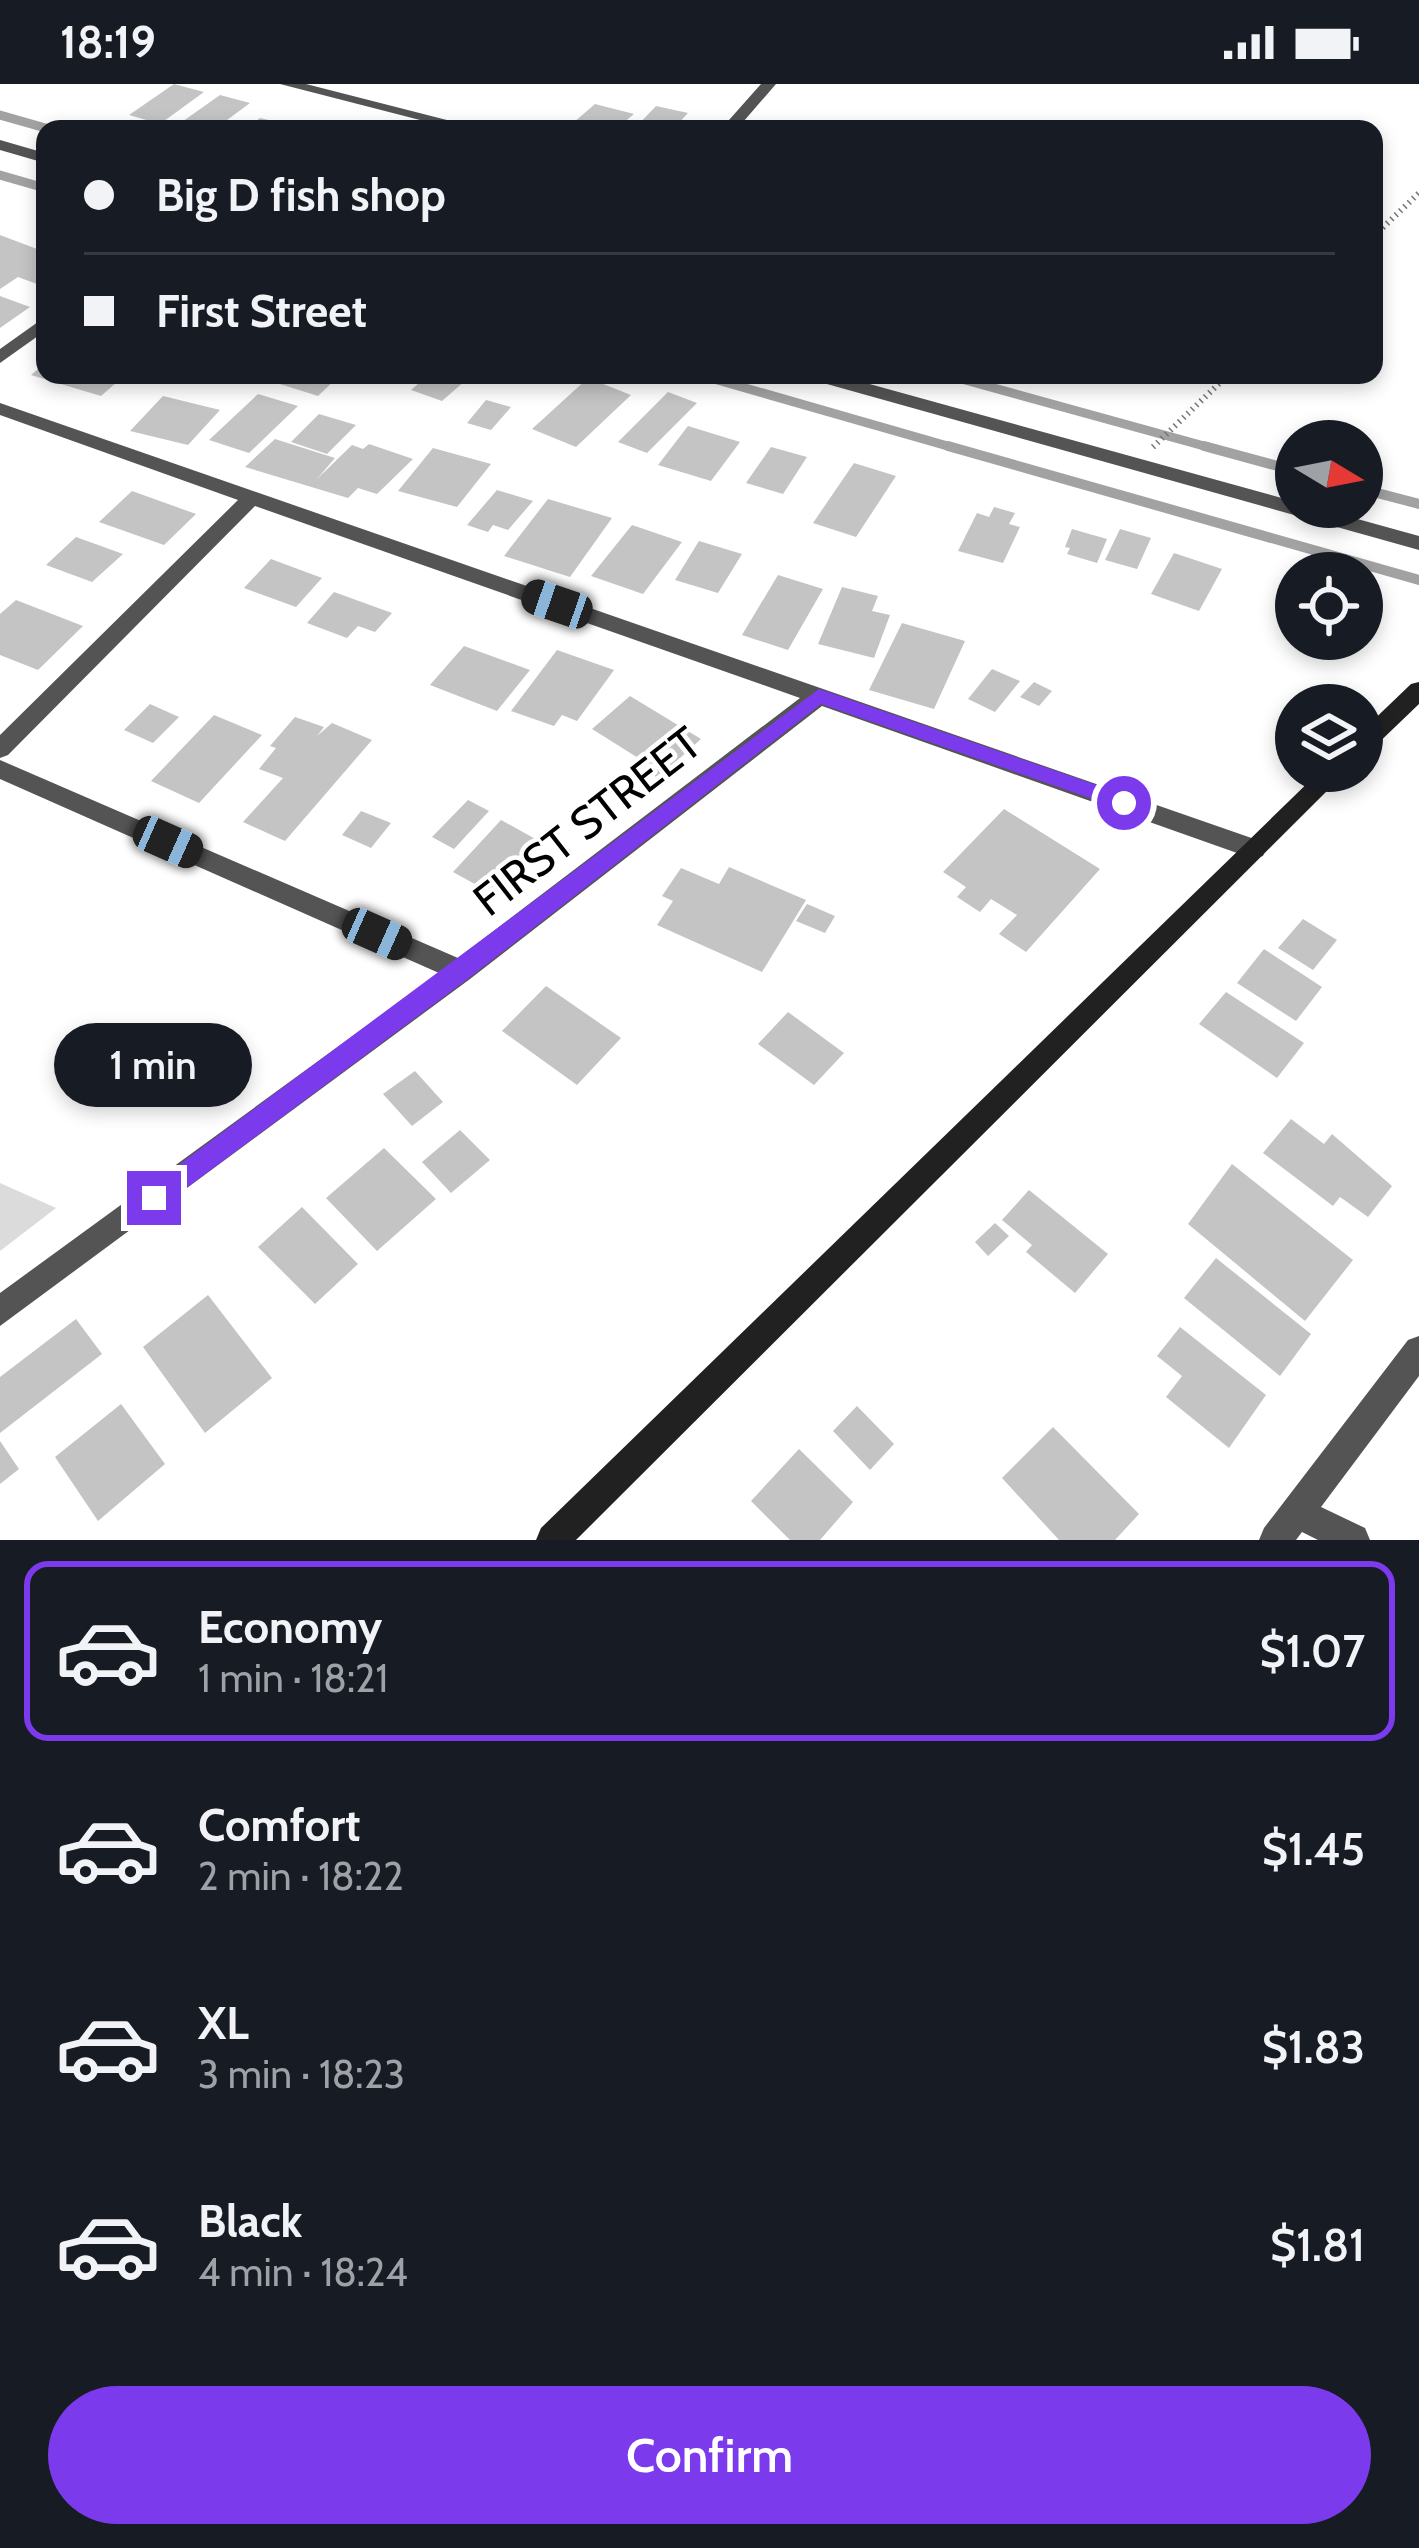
<!DOCTYPE html>
<meta charset="utf-8">
<style>
:root{--surface:#171b24;--page:#242831;--text:#f1f3f6;--muted:#9ea1a6;--line:#363941;--accent:#7c3aed}
body{margin:0;font-family:Cabin,sans-serif;background:var(--page);color:var(--text);height:100vh;display:flex;flex-direction:column;font-size:45px;white-space:nowrap}
*{box-sizing:border-box;margin:0}
p{font-size:39px;color:var(--muted)}
.icon{flex:none;width:66px;height:66px;fill:none;stroke:currentColor;stroke-width:2;stroke-linecap:round;stroke-linejoin:round}
.map{position:relative;height:1456px;overflow:hidden}
.panel{display:flex;flex-direction:column;background:var(--surface);flex:1}
.panel>*{flex:none}
.hud{position:absolute;left:36px;top:36px;width:1347px;height:264px;border-radius:24px;box-shadow:0 6px 18px #0003;display:grid;align-content:center;height:264px;padding:0 48px;background:var(--surface)}
.needle{width:78px;rotate:100deg}
.controls{position:absolute;left:1275px;top:336px;display:grid;gap:24px}
.controls a{display:grid;place-items:center;width:108px;height:108px;border-radius:50%;background:var(--surface);box-shadow:0 6px 18px #0003;font-size:60px}
.end{position:absolute;width:54px;height:54px;margin:-27px;border:15px solid #7c3aed;background:#fff;box-shadow:0 0 0 6px #fff}
.from{border-radius:50%}
.bubble{position:absolute;height:84px;border-radius:42px;background:var(--surface);box-shadow:0 6px 18px #0003;font-size:39px;font-weight:600;line-height:84px;text-align:center}
.car{position:absolute;width:36px;height:72px;margin:-36px -18px;border-radius:15px;box-shadow:0 0 9px 3px #0007;background:linear-gradient(#222 24%,#8ab4d8 0 40%,#222 0 76%,#8ab4d8 0 86%,#222 0)}
.hud b{display:flex;align-items:center;gap:42px;height:114px;font-size:45px}
.hud b+b{border-top:3px solid var(--line)}
.hud i{width:30px;height:30px;background:var(--text)}
ul{padding:21px 0 0;list-style:none}
li{display:flex;align-items:center;gap:36px;height:180px;margin:0 24px 18px;padding:0 24px;border:6px solid transparent;border-radius:24px}
li div{flex:1}
li b{display:block;font-size:45px}
li em{font-style:normal;font-weight:600}
li.active{border-color:var(--accent)}
li>.icon{width:108px;height:108px;stroke-width:1.5}
.button{display:flex;gap:24px;margin-top:auto;padding:24px 48px}
.button a{flex:1;height:138px;border-radius:72px;background:var(--accent);color:#fff;font-size:48px;font-weight:600;line-height:138px;text-align:center}
.status{display:flex;justify-content:space-between;align-items:center;height:84px;padding:0 60px;background:var(--surface);direction:ltr}
.status svg{height:33px;fill:currentColor}
.map>svg:first-child{display:block}
.green{fill:#dbdbdb}
.lines{fill:none;stroke-linecap:round;stroke-linejoin:round}
.stream-far1{stroke:#a2a2a2;stroke-width:9}
.stream{stroke:#a2a2a2;stroke-width:10}
.building{fill:#c4c4c4}
.path{stroke:#767676;stroke-width:6;stroke-dasharray:1.5 4.5;stroke-linecap:butt}
.street{fill:#545454;fill-rule:evenodd}
.secondary{fill:#212121;fill-rule:evenodd}
.route{fill:#7c3aed}
.labels{text-anchor:middle;dominant-baseline:central;stroke-width:9;stroke-linejoin:round;paint-order:stroke}
.street-label{font-size:45px;fill:#000;stroke:#fff}
</style>
<div class="status"><b>18:19</b><svg viewBox="0 0 49 12"><path d="M0 12V9h3v3zM5 12V6h3v6zM10 12V3h3v9zM15 12V0h3v12zM26 1h20v11H26zM47 4h2v5h-2z"/></svg></div>
<div class="map">
<svg width="1419" height="1456" viewBox="0 0 1419 1456">
<rect width="100%" height="100%" fill="#fff"/>
<path class="green" d="M0,1099L56,1124L0,1167Z"/>
<g class="lines">
<path class="stream-far1" d="M0,31L49,45
M0,91L45,104
M700,291L958,365
M947,291L1215,365"/>
<path class="stream" d="M948,362L1419,496
M1204,362L1296,387
M1362,405L1419,420"/>
</g>
<path class="building" d="M174,0L204,8L160,40L129,31Z
M220,11L250,19L215,45L179,40Z
M595,20L634,30L616,45H566Z
M656,22L688,29L673,45H634Z
M260,34L299,43L298,45H246Z
M0,151L45,168V203L18,193L0,205Z
M0,212L30,223L0,244Z
M45,279V291H125L101,312L31,291Z
M265,291H340L318,312L261,294Z
M428,291H451L466,296L442,317L411,306Z
M588,294L631,311L576,363L532,345Z
M668,308L697,319L647,369L618,358Z
M258,310L298,322L249,369L209,356Z
M163,312L220,326L188,361L130,347Z
M486,316L511,323L491,346L467,339Z
M319,330L356,341L327,370L291,358Z
M688,342L740,358L711,397L658,381Z
M275,355L335,374L317,395L352,361L363,365L369,360L413,375L377,410L358,404L348,414L245,383Z
M771,363L807,373L783,410L746,399Z
M433,364L491,380L457,423L398,407Z
M854,379L896,392L856,453L813,439Z
M497,406L533,417L508,446L493,441L488,448L467,441Z
M132,407L196,430L164,461L99,438Z
M548,415L612,434L570,493L504,472Z
M994,423L1015,429L1009,440L1020,443L1003,479L958,467L977,429L989,433Z
M632,441L682,458L643,510L591,492Z
M1072,445L1107,455L1097,479L1067,470L1070,464L1065,463Z
M1120,445L1151,454L1137,485L1105,476Z
M76,453L123,470L92,498L46,481Z
M699,457L742,470L718,509L675,496Z
M1174,469L1222,485L1199,527L1151,510Z
M271,475L322,494L296,523L244,504Z
M778,491L823,505L788,566L742,551Z
M842,503L878,512L872,527L890,531L874,574L818,560Z
M334,508L392,529L375,548L358,542L347,554L307,539Z
M16,516L83,542L38,586L0,571V530Z
M902,539L965,557L934,625L869,606Z
M464,562L530,586L497,627L430,601Z
M557,566L614,586L577,637L562,631L554,642L511,627Z
M992,585L1020,597L995,628L968,615Z
M1034,598L1052,607L1039,622L1020,613Z
M630,612L701,655L658,694L638,682L643,677L592,645Z
M150,620L179,633L153,659L124,646Z
M214,631L262,651L199,719L151,697Z
M295,633L324,643L317,652L332,639L372,656L285,757L243,738L283,694L259,685L276,664L270,662Z
M468,716L489,727L454,765L432,753Z
M1004,725L1100,785L1026,868L999,850L1017,831L991,815L980,828L957,813L966,803L943,788Z
M361,727L391,739L371,764L342,751Z
M501,736L539,757L491,809L453,788Z
M729,783L806,816L762,888L657,841L673,817L662,812L681,784L719,800Z
M807,820L835,832L825,849L796,837Z
M1303,835L1337,856L1313,886L1278,864Z
M1264,865L1322,903L1296,937L1237,899Z
M546,902L621,954L577,1001L502,947Z
M1226,908L1304,959L1277,994L1199,940Z
M788,928L844,969L814,1001L758,960Z
M415,987L443,1018L412,1042L383,1010Z
M1291,1035L1324,1060L1332,1050L1392,1102L1368,1133L1340,1113L1333,1122L1263,1069Z
M460,1046L490,1076L451,1109L422,1078Z
M384,1064L436,1115L377,1167L326,1114Z
M1232,1080L1353,1176L1305,1237L1188,1140Z
M1029,1106L1108,1170L1075,1209L1026,1168L1032,1161L1002,1136Z
M302,1123L358,1180L315,1220L258,1163Z
M995,1139L1009,1152L988,1172L975,1158Z
M1216,1174L1311,1250L1280,1292L1184,1214Z
M208,1211L272,1294L205,1349L143,1263Z
M76,1235L102,1270L0,1349V1293Z
M1180,1243L1266,1311L1229,1364L1166,1313L1182,1292L1157,1272Z
M121,1320L165,1380L98,1437L55,1373Z
M857,1322L894,1360L870,1386L833,1347Z
M1053,1343L1139,1430L1115,1456H1059L1002,1394Z
M0,1357L19,1385L0,1400Z
M799,1365L853,1418L820,1456H790L751,1417Z"/>
<g class="lines">
<path class="path" d="M1374,152L1419,109
M1153,363L1228,291"/>
<path class="street" d="M280,0H306L482,45H455Z
M761,0H776L737,45H721Z
M0,56L45,69V79L0,66Z
M45,233V247L0,279V265Z
M807,291H837L1296,418V423H1314L1419,452V466L809,295Z
M0,319L1263,758L1266,765L1263,772L1254,775L822,622L470,895L0,1242V1209L439,889L0,695V676L458,874L800,614L255,422L8,671L0,674V651L238,416L0,331Z
M1419,1252V1292L1321,1423L1365,1444L1370,1456H1318L1302,1448L1296,1456H1259L1264,1444L1408,1256Z"/>
<path class="secondary" d="M1419,598V620L1370,667L1362,670V647L1411,600Z
M1320,687H1347L576,1456H536L541,1444Z"/>
</g>
<path class="route" d="M819,605L1131,713L1134,719L1124,726L821,620L469,894L162,1122H145V1106Z"/>
<g class="labels">
<g class="street-label">
<text transform="translate(587 737) rotate(-38)">FIRST STREET</text>
</g>
</g>
</svg>
<div class="controls">
<a><svg class="needle" viewBox="-14 -14 28 28"><path d="M0-13l5 13h-10z" fill="#e53935"/><path d="M0 13l5-13h-10z" fill="#9ea1a6"/></svg></a>
<a><svg class="icon" aria-label="locate" viewBox="0 0 24 24"><circle cx="12" cy="12" r="6"/><path d="M12 2v4M12 18v4M2 12h4M18 12h4"/></svg></a>
<a><svg class="icon" aria-label="layers" viewBox="0 0 24 24"><path d="M12 4l9 5-9 5-9-5zM3 14l9 5 9-5"/></svg></a>
</div>
<i class="end from" style="left:1124px;top:719px"></i>
<i class="end" style="left:154px;top:1114px"></i>
<div class="bubble" style="left:54px;top:939px;width:198px">1 min</div>
<i class="car" style="left:557px;top:520px;rotate:289deg"></i>
<i class="car" style="left:168px;top:758px;rotate:114deg"></i>
<i class="car" style="left:377px;top:850px;rotate:114deg"></i>
<div class="hud">
<b><i class="from"></i>Big D fish shop</b>
<b><i></i>First Street</b>
</div>
</div>
<section class="panel">
<ul>
<li class="active"><svg class="icon" aria-label="car" viewBox="0 0 24 24"><path d="M5 17H2v-5l4-1 3-4h7l3 4 3 1v5h-3M9 17h6M6 11h13"/><circle cx="7" cy="17" r="2"/><circle cx="17" cy="17" r="2"/></svg><div><b>Economy</b><p>1 min · 18:21</p></div><em>$1.07</em></li>
<li><svg class="icon" aria-label="car" viewBox="0 0 24 24"><path d="M5 17H2v-5l4-1 3-4h7l3 4 3 1v5h-3M9 17h6M6 11h13"/><circle cx="7" cy="17" r="2"/><circle cx="17" cy="17" r="2"/></svg><div><b>Comfort</b><p>2 min · 18:22</p></div><em>$1.45</em></li>
<li><svg class="icon" aria-label="car" viewBox="0 0 24 24"><path d="M5 17H2v-5l4-1 3-4h7l3 4 3 1v5h-3M9 17h6M6 11h13"/><circle cx="7" cy="17" r="2"/><circle cx="17" cy="17" r="2"/></svg><div><b>XL</b><p>3 min · 18:23</p></div><em>$1.83</em></li>
<li><svg class="icon" aria-label="car" viewBox="0 0 24 24"><path d="M5 17H2v-5l4-1 3-4h7l3 4 3 1v5h-3M9 17h6M6 11h13"/><circle cx="7" cy="17" r="2"/><circle cx="17" cy="17" r="2"/></svg><div><b>Black</b><p>4 min · 18:24</p></div><em>$1.81</em></li>
</ul>
<div class="button"><a>Confirm</a></div>
</section>
